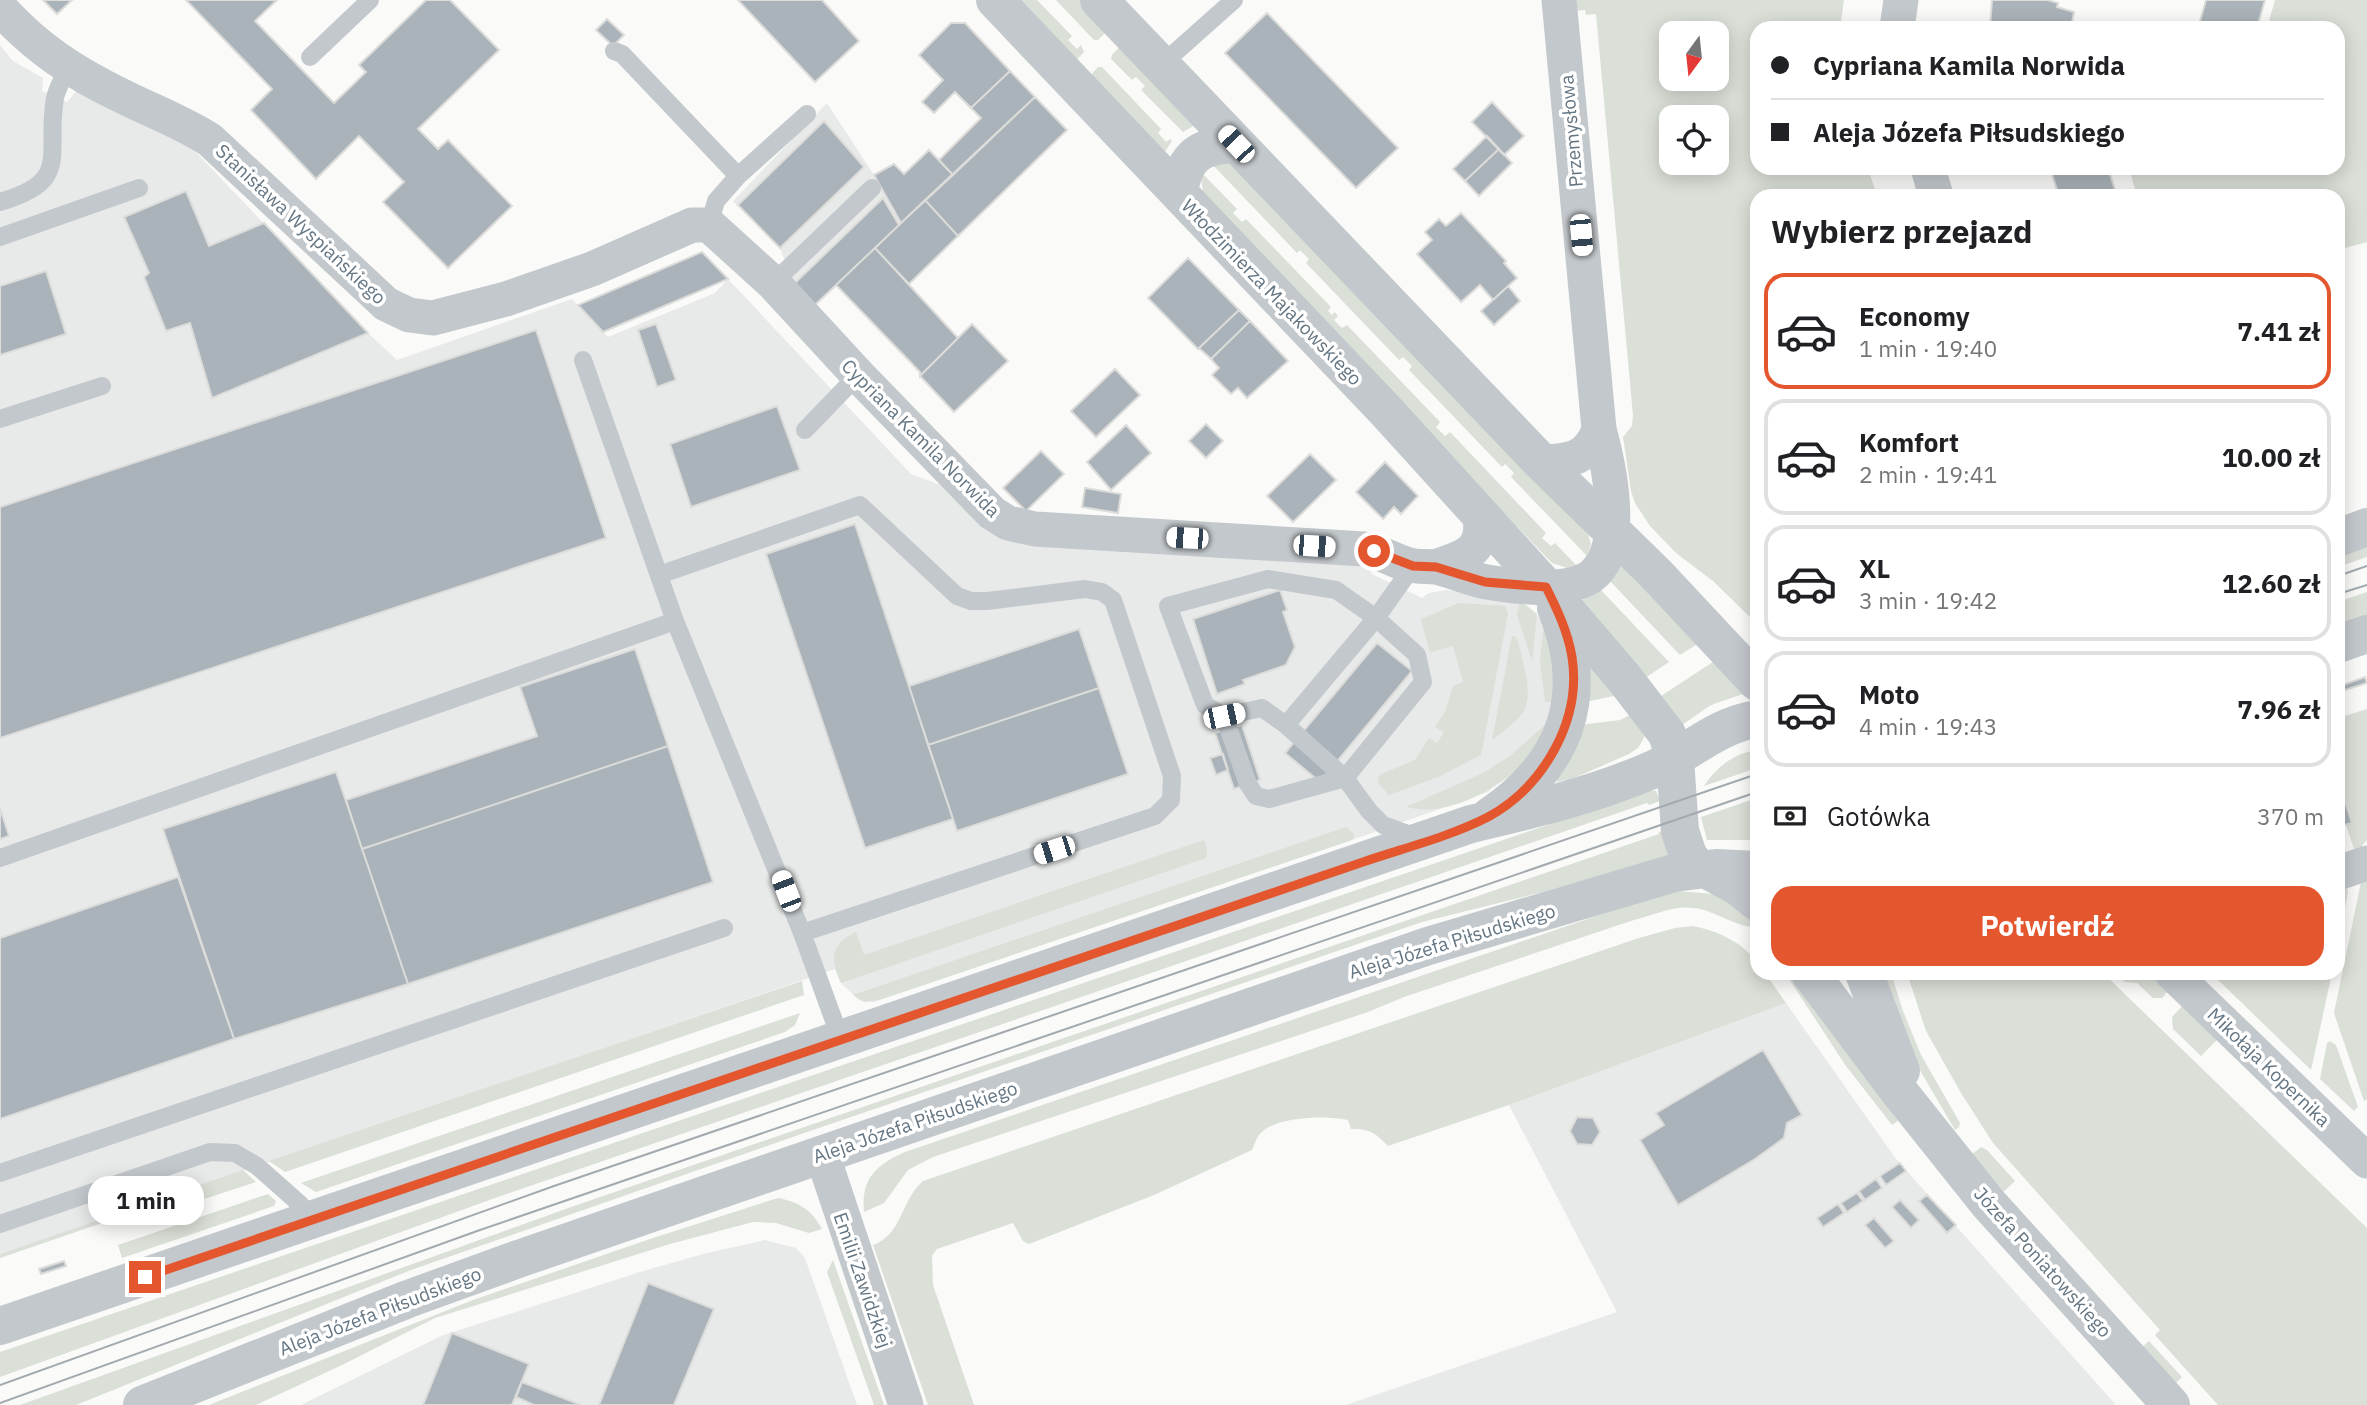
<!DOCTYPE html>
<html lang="pl">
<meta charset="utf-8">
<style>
:root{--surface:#fff;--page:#f6f6f6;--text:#202124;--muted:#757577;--line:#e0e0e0;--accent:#e4572e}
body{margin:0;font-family:"IBM Plex Sans",sans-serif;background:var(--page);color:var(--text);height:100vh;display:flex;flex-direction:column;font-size:26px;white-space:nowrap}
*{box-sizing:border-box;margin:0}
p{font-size:23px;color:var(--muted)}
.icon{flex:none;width:38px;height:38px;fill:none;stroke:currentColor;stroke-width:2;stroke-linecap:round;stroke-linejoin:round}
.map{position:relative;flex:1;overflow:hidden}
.side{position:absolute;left:1750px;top:189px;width:595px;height:791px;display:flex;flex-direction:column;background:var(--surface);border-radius:21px;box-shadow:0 4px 18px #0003}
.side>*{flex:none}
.guide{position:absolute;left:1750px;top:21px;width:595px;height:154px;border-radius:21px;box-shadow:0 4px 18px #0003;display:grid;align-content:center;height:154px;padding:0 21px;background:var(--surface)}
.needle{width:46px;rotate:195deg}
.tools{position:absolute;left:1659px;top:21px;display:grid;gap:14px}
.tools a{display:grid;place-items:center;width:70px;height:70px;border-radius:14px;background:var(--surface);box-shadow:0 4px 18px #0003;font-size:35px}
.end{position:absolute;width:32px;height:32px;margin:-16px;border:9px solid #e4572e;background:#fff;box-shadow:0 0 0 4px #fff}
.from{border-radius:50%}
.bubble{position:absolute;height:49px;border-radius:21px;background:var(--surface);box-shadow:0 4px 18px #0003;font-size:23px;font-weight:700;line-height:49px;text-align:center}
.car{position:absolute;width:21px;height:42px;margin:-21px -10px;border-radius:9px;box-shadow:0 0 5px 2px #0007;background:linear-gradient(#fff 24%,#345 0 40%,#fff 0 76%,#345 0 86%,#fff 0)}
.guide b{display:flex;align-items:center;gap:24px;height:66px;font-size:26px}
.guide b+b{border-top:2px solid var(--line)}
.guide i{width:18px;height:18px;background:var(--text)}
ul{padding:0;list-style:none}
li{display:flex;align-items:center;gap:21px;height:116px;margin:0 14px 10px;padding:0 7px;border:4px solid var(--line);border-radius:21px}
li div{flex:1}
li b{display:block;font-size:26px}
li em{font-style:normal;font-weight:700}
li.selected{border-color:var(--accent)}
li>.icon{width:63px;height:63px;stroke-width:1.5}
h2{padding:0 21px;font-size:32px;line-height:84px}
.pay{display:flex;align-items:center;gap:18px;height:77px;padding:0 21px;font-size:26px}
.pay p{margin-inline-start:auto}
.primary-button{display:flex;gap:14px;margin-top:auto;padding:14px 21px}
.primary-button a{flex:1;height:80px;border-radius:21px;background:var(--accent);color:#fff;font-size:28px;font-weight:700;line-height:80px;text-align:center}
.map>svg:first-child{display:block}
.built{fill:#e8e9e9}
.green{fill:#dadfd7;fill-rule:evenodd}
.building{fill:#aab3b9;stroke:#dcdcda;stroke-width:2}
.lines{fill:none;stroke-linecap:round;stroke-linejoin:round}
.service{stroke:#c3c8cc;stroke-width:18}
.minor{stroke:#c3c8cc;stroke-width:35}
.tertiary{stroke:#c3c8cc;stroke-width:38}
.tram{stroke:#a2aab0;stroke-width:2}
.route{stroke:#e4572e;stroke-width:9}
.labels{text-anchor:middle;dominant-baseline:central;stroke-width:7;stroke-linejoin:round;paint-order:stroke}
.street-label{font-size:19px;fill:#657683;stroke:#fff}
</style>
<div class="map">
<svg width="2367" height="1405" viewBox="0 0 2367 1405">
<rect width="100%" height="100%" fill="#fafaf8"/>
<path class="built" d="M0,45L13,61L43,78L42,91L67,102L79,88L193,149L368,333L397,360L572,299L608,337L715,293L728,279L911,474L944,486L1038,546L1348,564L1369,567L1372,574L1422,598L1429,593L1446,590L1503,595L1528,606L1543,622L1554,650L1550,725L1488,792L1352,840L874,1002L859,1000L841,983L835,969L0,1254Z
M827,103L874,175L901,223L815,305L794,284L780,248L733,201Z
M1786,1003L1896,1159L2116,1405H1346L1617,1312L1509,1105Z
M765,1240L796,1248L805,1258L857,1405H301L441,1336L643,1271L707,1253Z"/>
<path class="green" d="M1013,0H1037L1072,36L1068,40L1077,49L1081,45L1084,52L1073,63Z
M1056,0H1080L1108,30L1098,40H1094Z
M1575,0H1844L1840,28H1757V168H1868L1877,196H1757V624L1713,581L1676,553L1650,526L1635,503L1631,491L1623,437L1632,426L1633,415L1596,14L1586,15L1585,10L1576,11ZM1671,33H1717V79H1671ZM1671,117H1717V163H1671Z
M2275,0H2367V242L2338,250V196H2137L2129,168H2338V28H2267Z
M1122,44L1195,125L1183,132L1141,90L1145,86L1136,77L1132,80L1111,59L1112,55Z
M1098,67H1102L1161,129L1158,133L1166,142L1170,139L1172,141L1163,155L1088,78Z
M1226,159L1588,534L1591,544L1587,556L1511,477L1514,473L1505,464L1502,467L1409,370L1412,366L1403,357L1399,360L1306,263L1309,259L1300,250L1297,253L1209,161Z
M1200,171L1237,209L1233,213L1242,222L1246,219L1331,307L1328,311L1332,315L1335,312L1338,316L1334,320L1342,328L1347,325L1440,422L1436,427L1445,436L1450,432L1546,533L1542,538L1551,546L1555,543L1577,566L1567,568L1552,563L1204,200Z
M2367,545V557L2338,567V555Z
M1620,563L1699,643L1680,655L1609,580Z
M1600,589L1669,662L1642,680L1579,602Z
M2367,592V618L2338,628V602Z
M1520,601L1537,614L1532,661L1517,615Z
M1459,603L1505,606L1508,614L1481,755L1438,777L1389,795L1378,783L1379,775L1415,760L1429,738L1437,743L1444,732L1435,727L1445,712L1453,686L1463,682L1453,646L1432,652L1429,650L1421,619Z
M1544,624L1549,634L1556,702H1545L1540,661Z
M1512,636L1516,637C1520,647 1522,658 1525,670C1533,711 1524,716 1492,740Z
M1587,659L1619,695L1585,702Z
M1716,660L1743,694L1711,705L1682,725L1658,698Z
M2367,709V840L2361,847L2354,849L2346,825L2352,822L2344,798L2338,800V718Z
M1632,714L1645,736L1638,748L1629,754L1572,779L1556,782L1580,725L1620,720Z
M1546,724C1541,735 1537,750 1530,760C1527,764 1521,767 1517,770C1488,794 1444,817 1406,807L1483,773L1510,756Z
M1757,750V768L1704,786C1716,767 1735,753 1757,750Z
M1650,790L1656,791L1660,801L1649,805L1647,803L495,1198L0,1377V1352Z
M1757,798V840H1707L1701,817Z
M1346,827L1355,835L1352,840L879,1000L864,1002L853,995Z
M1666,829L1668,856L1547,891L1422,922L810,1131L411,1270L76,1405H20L574,1206L1659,834V832Z
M1204,840L1207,848L1206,858L841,983C830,959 830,944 856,932L864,955Z
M2367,880V1099L2364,1101L2334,1013L2361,882Z
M2347,888L2348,892L2338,943V891Z
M1677,891L1715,894L1757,920V926C1743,931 1712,909 1694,908C1675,905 1653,915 1634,920L1404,997L1368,1012L933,1157L908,1170L884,1203L864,1212C861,1178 876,1165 905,1152L1646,899Z
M1693,926C1718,931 1742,942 1757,962V973H1765L1786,1003L1509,1105L1388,1146C1376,1133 1369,1128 1351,1129L1348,1120C1328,1115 1273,1116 1259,1135C1256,1139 1254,1146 1252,1150L1154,1195L1029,1244L1023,1241L1013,1223L937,1249L932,1256L933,1285L974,1405H928L873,1245C903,1234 900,1201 923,1181L1639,938L1675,928Z
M1785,973H1795L1898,1121L1892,1125L1846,1066Z
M1882,973H1891L1903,1011L1921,1055L1960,1123L1959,1127L1955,1130L1918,1067Z
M1907,973H2103L2367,1228V1405H2218L2155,1335L2160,1330L1993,1143L1961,1093L1926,1031Z
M2119,973H2150L2168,991L2162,998H2153L2137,983L2125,982L2117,975Z
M2211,973H2332L2311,1070Z
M802,981L804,995L285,1172L269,1161Z
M2183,1005L2218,1039L2201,1056L2173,1029L2172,1017Z
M800,1013L795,1025L785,1032L316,1192L301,1183Z
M2330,1041L2336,1045L2358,1107L2354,1111L2320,1079L2327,1043Z
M1981,1147L1987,1150L2015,1181L2001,1194L1971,1155Z
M243,1170L256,1182L165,1212L108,1221L0,1258V1254Z
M268,1194L276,1201L274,1206L122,1258L118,1245Z
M778,1198C799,1202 812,1210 822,1229L809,1233L776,1223L753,1222L670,1244L435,1318L342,1365L256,1405H209L473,1300L653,1238Z
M833,1260L884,1405H874L827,1272Z
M2149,1341L2182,1377L2174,1385L2142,1347Z"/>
<path class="building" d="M43,0H72L57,14Z
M186,0H277L255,21L334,103L366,72L359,65L426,0H450L499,50L418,129L438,149L448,140L512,206L448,268L383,202L404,182L359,136L316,179L251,110L272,89Z
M738,0H822L859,41L815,82Z
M1992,0H2047L2058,3L2057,7L2074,12L2071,28H1990Z
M2206,0H2265L2257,28H2198Z
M1267,13L1398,148L1356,188L1225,53Z
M607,19L624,35L613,46L596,30Z
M951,23H965L1010,71L971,108L955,92L934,113L922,102L943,80L919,55Z
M1010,71L1035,97L953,175L939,160L981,118L971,108Z
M1035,97L1067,130L958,236L925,200Z
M1492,102L1524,136L1504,155L1472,122Z
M824,121L864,167L780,248L738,205Z
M1487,136L1499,149L1465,181L1453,169Z
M1499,149L1512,163L1479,196L1465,181Z
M929,150L953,175L901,223L874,175L894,164L904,174Z
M2050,168H2108L2117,196H2059Z
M186,191L209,246L264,223L368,333L212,398L190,323L166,331L144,277L149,273L124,217Z
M883,198L899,225L815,305L794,284Z
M925,200L958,236L909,284L875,248Z
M1461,213L1506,261L1504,263L1517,278L1493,300L1480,285L1461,302L1417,254L1432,240L1425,232L1439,219L1446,226Z
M875,248L958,338L920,376V372L836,285Z
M702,252L728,279L603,332L578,305Z
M1188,258L1239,310L1198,349L1148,298Z
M46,271L66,334L0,355V286Z
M1508,286L1520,301L1494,325L1481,311Z
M1239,310L1250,321L1211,359L1199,348Z
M1250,321L1288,361L1247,398L1238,388L1231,394L1212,375L1219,368L1211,359Z
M656,324L676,380L657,387L638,330Z
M972,324L1008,361L954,412L920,376Z
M536,330L606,538L0,738V507Z
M1115,369L1140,395L1096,437L1071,411Z
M777,406L800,470L691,507L670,444Z
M1206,424L1223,441L1206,458L1189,441Z
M1126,425L1151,453L1111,490L1087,462Z
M1041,451L1064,474L1026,511L1003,488Z
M1310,454L1336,480L1293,522L1267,496Z
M1385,462L1418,496L1401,514L1394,507L1383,519L1356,492Z
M1085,488L1121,494L1118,513L1082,507Z
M855,524L953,819L865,848L766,554Z
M1280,590L1287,610L1283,612L1295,647L1286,665L1243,680L1245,684L1217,694L1193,619Z
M1079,629L1099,688L928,745L909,686Z
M1377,643L1412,671L1320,782L1285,753Z
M635,649L668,746L362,849L346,800L537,736L520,687Z
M2365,677L2367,683L2342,691L2340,686Z
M1099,688L1128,774L957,831L928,745Z
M1242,725L1260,780L1234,789L1215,733Z
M668,746L713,882L408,984L362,849Z
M1223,754L1228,770L1216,775L1210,758Z
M336,772L408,984L234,1039L163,829Z
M2344,798L2352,823L2338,827V800Z
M0,808L9,836L0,839Z
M178,877L234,1039L0,1119V938Z
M1763,1050L1802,1115L1787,1123L1784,1138L1755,1159L1678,1205L1640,1140L1664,1125L1656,1113Z
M1577,1117L1593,1118L1600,1132L1592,1145L1577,1144L1570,1131Z
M1900,1163L1906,1171L1886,1185L1880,1176Z
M1876,1179L1882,1188L1865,1200L1859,1191Z
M1857,1193L1863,1201L1847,1212L1841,1203Z
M1927,1195L1956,1225L1947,1233L1919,1201Z
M1900,1200L1919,1220L1911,1228L1892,1207Z
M1838,1204L1844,1213L1823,1227L1817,1218Z
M1874,1218L1894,1241L1885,1248L1865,1225Z
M64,1261L66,1266L41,1274L39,1269Z
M648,1283L714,1309L674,1405H599Z
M452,1333L529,1364L512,1405H423Z
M522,1382L581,1405H534L516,1397Z"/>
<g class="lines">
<path class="service" d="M614,51L622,54L738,176L716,201L709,225
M310,57L370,0
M1161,65L1234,0
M738,176L807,114
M0,202C73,181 45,155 55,98C57,88 64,77 68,67
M0,237L139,188
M773,283L872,188
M583,360L675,621L802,933
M0,419L102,386
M805,430L858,375
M1413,566L1376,618L1286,725L1345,778L1369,811L1383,825L1416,837
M659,575L860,505L957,596L971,601H987L1085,589L1102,592L1113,600L1172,776L1171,800L1155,816L802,933L841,1040
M1224,716L1248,784L1256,796L1269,799L1345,778L1423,682L1417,655L1376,618L1336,590L1268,579L1168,606L1205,705L1224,716L1262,708L1286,725
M0,858L675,621
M0,1173L724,928
M0,1224L210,1152L235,1153L257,1166L301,1205L307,1221"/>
<path class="minor" d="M0,8C36,48 74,73 122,96C152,111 182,122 210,140L386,304L409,315L433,318L506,299L592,269L692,225H709L773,283L858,375L992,513L1008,523L1035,529L1364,549C1381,552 1394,561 1409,565C1418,567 1427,566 1436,567C1453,571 1470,579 1487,582C1514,587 1574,594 1595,573C1626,542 1609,466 1599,429L1559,0
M1897,28L1901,0
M1928,168L1936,196
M1541,462C1570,461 1589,459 1599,429
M1435,567C1467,556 1485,552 1480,514
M2338,873L2367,863
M2172,973L2367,1161
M822,1154L906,1405"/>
<path class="tertiary" d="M995,0L1386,411L1546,587L1624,678L1667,734L1675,759L1680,831L1688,855L1698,869
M1099,0L1541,462L1655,573L1757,682
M1179,193C1184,156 1200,145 1236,144
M2338,538L2367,527
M2338,644L2367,634
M1490,816C1567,764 1591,695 1556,608
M1707,870L1737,886L1757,902
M1810,973L1901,1094L1988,1203L2171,1405
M1864,973L1901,1071
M0,1326L1471,824C1531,810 1590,796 1647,772C1685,757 1715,725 1757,719
M142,1405L408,1299L521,1258L1428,946L1674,873L1716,868L1757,870"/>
<path class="tram" d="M2338,576L2367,566
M2338,594L2367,585
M0,1385L554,1186L1757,774
M0,1403L480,1230L1757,792"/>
</g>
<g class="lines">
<path class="route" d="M145,1277L1363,862C1404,848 1449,837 1488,817C1543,787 1582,721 1572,657C1568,632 1557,609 1546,587L1485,582L1436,567L1413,566L1374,551"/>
</g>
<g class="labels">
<g class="street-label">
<text transform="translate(1571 131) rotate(-95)">Przemysłowa</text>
<text transform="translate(301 224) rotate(43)">Stanisława Wyspiańskiego</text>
<text transform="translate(1272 292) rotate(46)">Włodzimierza Majakowskiego</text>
<text transform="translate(921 438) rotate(45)">Cypriana Kamila Norwida</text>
<text transform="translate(1452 941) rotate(-17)">Aleja Józefa Piłsudskiego</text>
<text transform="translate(2269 1067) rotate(44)">Mikołaja Kopernika</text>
<text transform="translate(915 1122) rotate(-19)">Aleja Józefa Piłsudskiego</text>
<text transform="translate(2043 1262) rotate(48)">Józefa Poniatowskiego</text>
<text transform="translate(863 1280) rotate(71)">Emilii Zawidzkiej</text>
<text transform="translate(380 1311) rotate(-21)">Aleja Józefa Piłsudskiego</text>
</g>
</g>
</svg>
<div class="tools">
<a><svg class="needle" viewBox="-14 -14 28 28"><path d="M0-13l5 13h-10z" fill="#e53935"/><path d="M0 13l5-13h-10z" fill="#757577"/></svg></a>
<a><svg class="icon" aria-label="locate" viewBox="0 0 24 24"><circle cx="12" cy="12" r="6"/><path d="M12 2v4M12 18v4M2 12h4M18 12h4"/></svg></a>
</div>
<i class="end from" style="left:1374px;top:551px"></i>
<i class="end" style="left:145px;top:1277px"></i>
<div class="bubble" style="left:88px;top:1176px;width:116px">1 min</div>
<i class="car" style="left:1236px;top:144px;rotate:317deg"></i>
<i class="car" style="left:1581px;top:235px;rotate:175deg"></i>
<i class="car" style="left:1187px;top:538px;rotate:273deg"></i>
<i class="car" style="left:1314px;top:546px;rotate:94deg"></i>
<i class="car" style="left:1224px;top:716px;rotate:78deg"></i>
<i class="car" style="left:1054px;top:850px;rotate:252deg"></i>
<i class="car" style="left:786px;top:891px;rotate:339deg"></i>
<div class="guide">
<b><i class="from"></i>Cypriana Kamila Norwida</b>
<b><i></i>Aleja Józefa Piłsudskiego</b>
</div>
<section class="side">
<h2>Wybierz przejazd</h2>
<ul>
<li class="selected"><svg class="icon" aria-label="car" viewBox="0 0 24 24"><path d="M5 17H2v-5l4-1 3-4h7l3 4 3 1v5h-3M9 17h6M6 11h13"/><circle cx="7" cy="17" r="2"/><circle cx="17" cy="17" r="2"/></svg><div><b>Economy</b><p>1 min · 19:40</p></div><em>7.41 zł</em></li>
<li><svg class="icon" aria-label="car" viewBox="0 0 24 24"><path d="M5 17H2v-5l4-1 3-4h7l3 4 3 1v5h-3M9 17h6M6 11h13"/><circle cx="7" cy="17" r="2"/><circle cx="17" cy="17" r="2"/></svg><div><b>Komfort</b><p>2 min · 19:41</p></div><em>10.00 zł</em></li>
<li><svg class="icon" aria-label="car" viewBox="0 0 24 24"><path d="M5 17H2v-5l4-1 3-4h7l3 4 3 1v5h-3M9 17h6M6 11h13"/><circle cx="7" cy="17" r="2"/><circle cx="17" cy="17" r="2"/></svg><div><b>XL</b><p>3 min · 19:42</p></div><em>12.60 zł</em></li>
<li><svg class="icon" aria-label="car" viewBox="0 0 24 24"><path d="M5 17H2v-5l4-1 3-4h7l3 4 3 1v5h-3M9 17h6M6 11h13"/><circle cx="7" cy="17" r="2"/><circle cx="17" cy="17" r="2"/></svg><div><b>Moto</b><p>4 min · 19:43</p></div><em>7.96 zł</em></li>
</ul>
<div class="pay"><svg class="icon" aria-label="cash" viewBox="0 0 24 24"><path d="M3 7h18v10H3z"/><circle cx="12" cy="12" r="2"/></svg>Gotówka<p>370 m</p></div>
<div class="primary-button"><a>Potwierdź</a></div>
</section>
</div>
